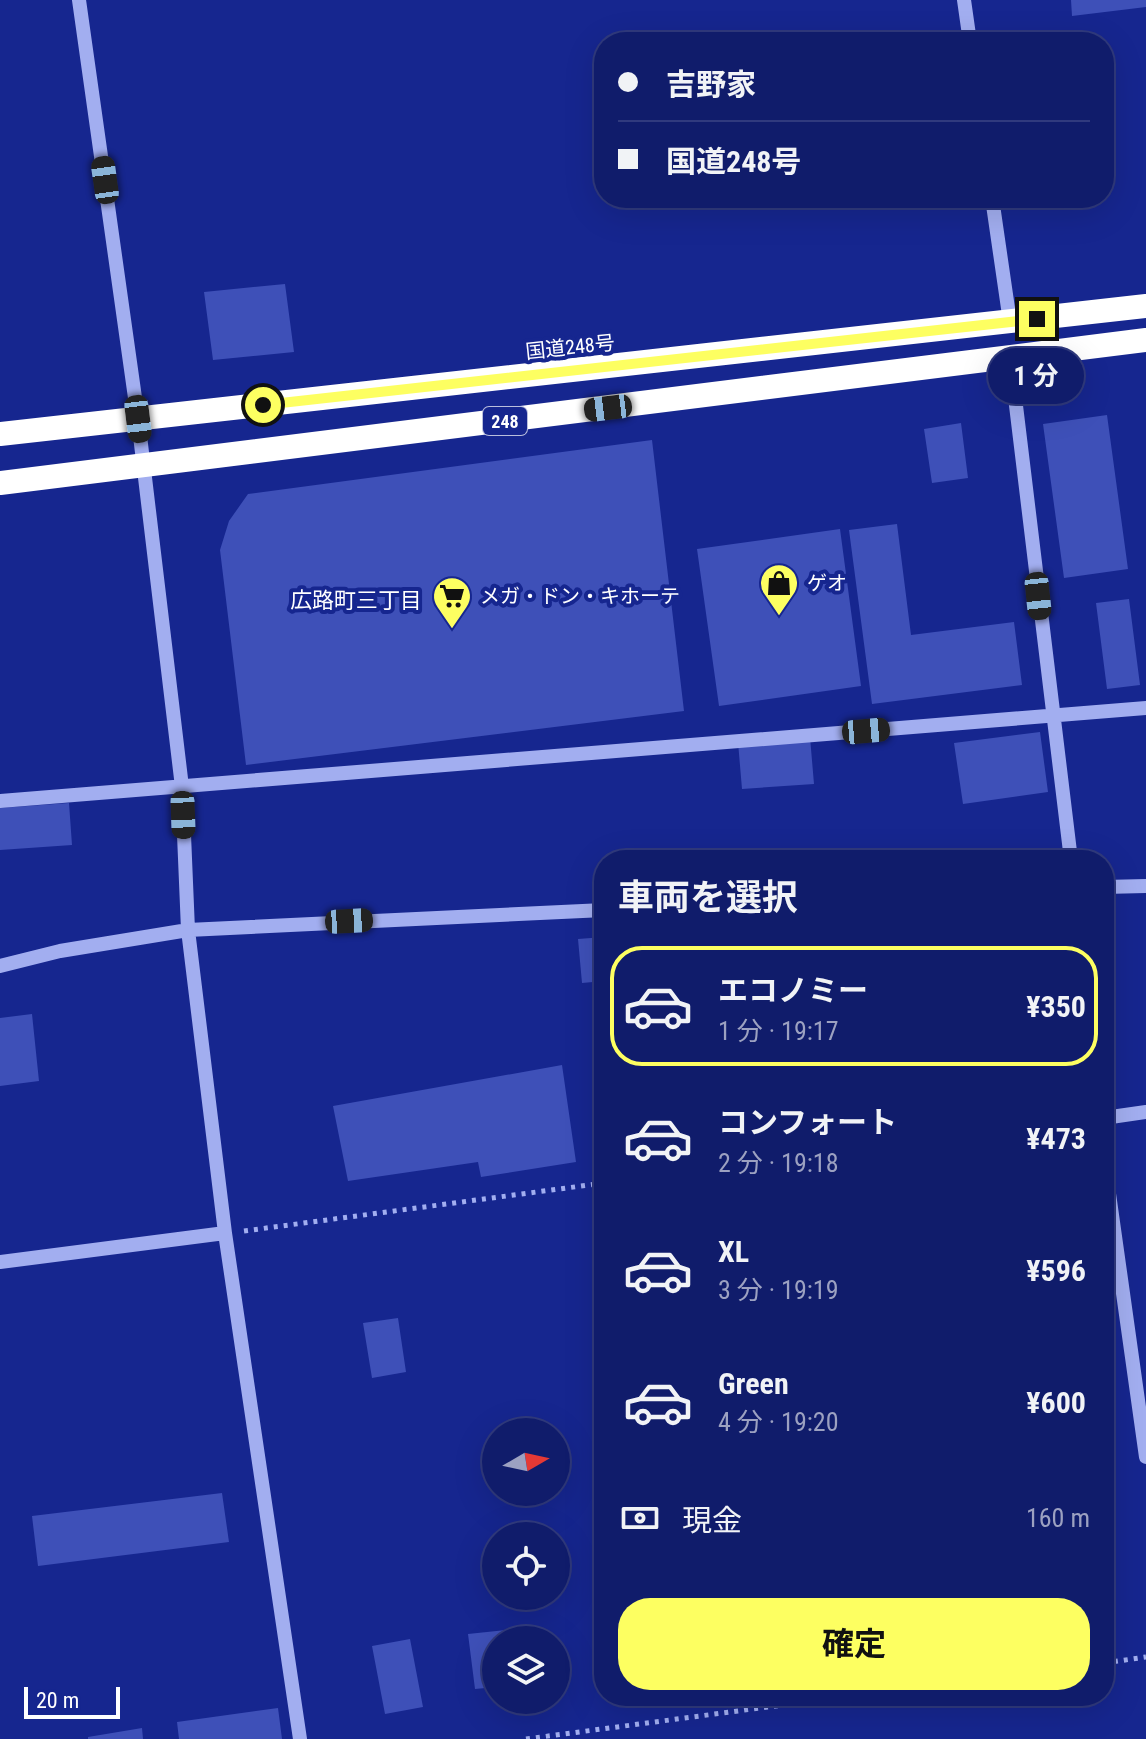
<!DOCTYPE html>
<html lang="ja">
<meta charset="utf-8">
<style>
:root{--surface:#101c6b;--page:#1e2973;--text:#f1f3f6;--muted:#9ca1c1;--line:#303a7e;--accent:#fdff61}
body{margin:0;font-family:"Roboto Condensed","Noto Sans JP",sans-serif;background:var(--page);color:var(--text);height:100vh;display:flex;flex-direction:column;font-size:30px;white-space:nowrap}
*{box-sizing:border-box;margin:0}
p{font-size:26px;color:var(--muted)}
.icon{flex:none;width:44px;height:44px;fill:none;stroke:currentColor;stroke-width:2;stroke-linecap:round;stroke-linejoin:round}
.map{position:relative;flex:1;overflow:hidden}
.drawer{position:absolute;left:594px;top:850px;width:520px;height:856px;display:flex;flex-direction:column;background:var(--surface);border-radius:32px;box-shadow:0 8px 32px #0002,0 0 0 2px var(--line)}
.drawer>*{flex:none}
.top-card{position:absolute;left:594px;top:32px;width:520px;height:176px;border-radius:32px;box-shadow:0 8px 32px #0002,0 0 0 2px var(--line);display:grid;align-content:center;height:176px;padding:0 24px;background:var(--surface)}
.needle{width:52px;rotate:81deg}
.tools{position:absolute;left:482px;top:1418px;display:grid;gap:16px}
.tools a{display:grid;place-items:center;width:88px;height:88px;border-radius:50%;background:var(--surface);box-shadow:0 8px 32px #0002,0 0 0 2px var(--line);font-size:40px}
.scale{position:absolute;left:24px;bottom:20px;width:96px;box-sizing:border-box;padding-left:8px;border:4px solid #fff;border-top:0;font-size:22px;line-height:28px;white-space:nowrap;color:#fff;-webkit-text-stroke:6px #16268f;paint-order:stroke}
.end{position:absolute;width:36px;height:36px;margin:-18px;border:10px solid #fdff61;background:#111;box-shadow:0 0 0 4px #111}
.from{border-radius:50%}
.bubble{position:absolute;height:56px;border-radius:28px;background:var(--surface);box-shadow:0 8px 32px #0002,0 0 0 2px var(--line);font-size:26px;font-weight:700;line-height:56px;text-align:center}
.car{position:absolute;width:24px;height:48px;margin:-24px -12px;border-radius:10px;box-shadow:0 0 6px 2px #0007;background:linear-gradient(#222 24%,#8ab4d8 0 40%,#222 0 76%,#8ab4d8 0 86%,#222 0)}
.top-card b{display:flex;align-items:center;gap:28px;height:76px;font-size:30px}
.top-card b+b{border-top:2px solid var(--line)}
.top-card i{width:20px;height:20px;background:var(--text)}
ul{padding:0;list-style:none}
li{display:flex;align-items:center;gap:24px;height:120px;margin:0 16px 12px;padding:0 8px;border:4px solid transparent;border-radius:32px}
li div{flex:1}
li b{display:block;font-size:30px}
li em{font-style:normal;font-weight:700}
li.on{border-color:var(--accent)}
li>.icon{width:72px;height:72px;stroke-width:1.5}
h2{padding:0 24px;font-size:36px;line-height:96px}
.pay{display:flex;align-items:center;gap:20px;height:88px;padding:0 24px;font-size:30px}
.pay p{margin-inline-start:auto}
.cta{display:flex;gap:16px;margin-top:auto;padding:16px 24px}
.cta a{flex:1;height:92px;border-radius:32px;background:var(--accent);color:#111;font-size:32px;font-weight:700;line-height:92px;text-align:center}
.map>svg:first-child{display:block}
.building{fill:#3e50b8}
.lines{fill:none;stroke-linecap:round;stroke-linejoin:round}
.path{stroke:#a2aef0;stroke-width:5;stroke-dasharray:4 6;stroke-linecap:butt}
.minor{stroke:#a2aef0;stroke-width:14}
.highway{stroke:#fff;stroke-width:24}
.route{stroke:#fdff61;stroke-width:10}
.labels{text-anchor:middle;dominant-baseline:central;stroke-width:8;stroke-linejoin:round;paint-order:stroke}
.shield{fill:#16268f;stroke:#b9bedd;stroke-width:2}
.shield-label{font-size:18px;font-weight:bold;fill:#fff}
.street-label{font-size:20px;fill:#fff;stroke:#16268f}
.poi-label{font-size:20px;fill:#fff;stroke:#16268f;text-anchor:start}
.neighbourhood-label{font-size:22px;fill:#fff;stroke:#16268f}
</style>
<div class="map">
<svg width="1146" height="1739" viewBox="0 0 1146 1739">
<rect width="100%" height="100%" fill="#16268f"/>
<path class="building" d="M1071,0H1146V7L1072,16Z
M285,284L294,352L213,360L204,292Z
M1107,415L1128,569L1064,578L1043,424Z
M961,423L968,478L932,483L924,429Z
M652,440L684,711L246,765L220,550L229,521L248,494Z
M897,524L911,635L1014,622L1022,685L872,704L849,530Z
M840,529L861,686L719,706L697,549Z
M1129,599L1140,685L1107,689L1096,603Z
M1040,732L1048,792L963,804L954,743Z
M810,737L814,784L742,789L738,742Z
M69,803L72,845L0,850V808Z
M604,937V981L582,983L578,939Z
M32,1014L39,1081L0,1086V1018Z
M562,1065L576,1162L481,1177L478,1162L348,1181L333,1106Z
M398,1318L406,1372L372,1378L363,1323Z
M222,1493L229,1542L38,1566L32,1516Z
M506,1630L507,1640H496V1687L475,1689L468,1634Z
M410,1639L423,1707L385,1714L372,1646Z
M278,1708L282,1739H179L177,1722Z
M142,1728L143,1739H88V1737Z"/>
<g class="lines">
<path class="path" d="M244,1231L604,1183
M1104,1663L1146,1657
M526,1739L851,1696"/>
<path class="minor" d="M79,0L138,419L182,787L188,930L225,1233L300,1739
M964,0L970,42
M992,198L1010,322
M1010,356L1071,860
M0,801L1146,708
M1104,887L1146,886
M0,966L60,951L188,930L604,910
M1104,1118L1146,1112
M1104,1158L1146,1457
M0,1262L225,1233"/>
<path class="highway" d="M0,434L1146,306
M0,483L1146,340"/>
</g>
<g class="lines">
<path class="route" d="M263,405L1037,319"/>
</g>
<defs>
<g id="shop-pin" transform="scale(2)"><path d="M0 17L-7.5 6A9.5 9.5 0 1 1 7.5 6Z" fill="#fdff61" stroke="#16268f"/><path d="M-5-2.5h2.3a2.7 3.5 0 0 1 5.4 0H5L5.5 6h-11ZM-1.5-2.5h3a1.5 2.3 0 0 0-3 0Z" fill="#111"/></g>
<g id="supermarket-pin" transform="scale(2)"><path d="M0 17L-7.5 6A9.5 9.5 0 1 1 7.5 6Z" fill="#fdff61" stroke="#16268f"/><path d="M-6-5.5h2.5l.6 2H6L4.5 2H-2.5L-4.4-4H-6ZM-1.5 3.2a1.3 1.3 0 1 0 .1 0ZM3 3.2a1.3 1.3 0 1 0 .1 0Z" fill="#111"/></g>
</defs>
<g fill-rule="evenodd">
<use href="#shop-pin" x="779" y="583"/>
<use href="#supermarket-pin" x="452" y="596"/>
</g>
<g class="labels">
<rect class="shield" x="483" y="407" width="44" height="28" rx="6"/>
<g class="shield-label">
<text x="505" y="421">248</text>
</g>
<g class="street-label">
<text transform="translate(570 347) rotate(-6)">国道248号</text>
</g>
<g class="poi-label">
<text x="807" y="583">ゲオ</text>
<text x="480" y="596">メガ・ドン・キホーテ</text>
</g>
<g class="neighbourhood-label">
<text x="356" y="600">広路町三丁目</text>
</g>
</g>
</svg>
<div class="tools">
<a><svg class="needle" viewBox="-14 -14 28 28"><path d="M0-13l5 13h-10z" fill="#e53935"/><path d="M0 13l5-13h-10z" fill="#9ca1c1"/></svg></a>
<a><svg class="icon" aria-label="locate" viewBox="0 0 24 24"><circle cx="12" cy="12" r="6"/><path d="M12 2v4M12 18v4M2 12h4M18 12h4"/></svg></a>
<a><svg class="icon" aria-label="layers" viewBox="0 0 24 24"><path d="M12 4l9 5-9 5-9-5zM3 14l9 5 9-5"/></svg></a>
</div>
<div class="scale">20 m</div>
<i class="end from" style="left:263px;top:405px"></i>
<i class="end" style="left:1037px;top:319px"></i>
<div class="bubble" style="left:988px;top:348px;width:96px">1 分</div>
<i class="car" style="left:105px;top:180px;rotate:352deg"></i>
<i class="car" style="left:608px;top:408px;rotate:263deg"></i>
<i class="car" style="left:138px;top:419px;rotate:173deg"></i>
<i class="car" style="left:1038px;top:596px;rotate:174deg"></i>
<i class="car" style="left:866px;top:731px;rotate:85deg"></i>
<i class="car" style="left:183px;top:815px;rotate:178deg"></i>
<i class="car" style="left:349px;top:921px;rotate:87deg"></i>
<div class="top-card">
<b><i class="from"></i>吉野家</b>
<b><i></i>国道248号</b>
</div>
<section class="drawer">
<h2>車両を選択</h2>
<ul>
<li class="on"><svg class="icon" aria-label="car" viewBox="0 0 24 24"><path d="M5 17H2v-5l4-1 3-4h7l3 4 3 1v5h-3M9 17h6M6 11h13"/><circle cx="7" cy="17" r="2"/><circle cx="17" cy="17" r="2"/></svg><div><b>エコノミー</b><p>1 分 · 19:17</p></div><em>¥350</em></li>
<li><svg class="icon" aria-label="car" viewBox="0 0 24 24"><path d="M5 17H2v-5l4-1 3-4h7l3 4 3 1v5h-3M9 17h6M6 11h13"/><circle cx="7" cy="17" r="2"/><circle cx="17" cy="17" r="2"/></svg><div><b>コンフォート</b><p>2 分 · 19:18</p></div><em>¥473</em></li>
<li><svg class="icon" aria-label="car" viewBox="0 0 24 24"><path d="M5 17H2v-5l4-1 3-4h7l3 4 3 1v5h-3M9 17h6M6 11h13"/><circle cx="7" cy="17" r="2"/><circle cx="17" cy="17" r="2"/></svg><div><b>XL</b><p>3 分 · 19:19</p></div><em>¥596</em></li>
<li><svg class="icon" aria-label="car" viewBox="0 0 24 24"><path d="M5 17H2v-5l4-1 3-4h7l3 4 3 1v5h-3M9 17h6M6 11h13"/><circle cx="7" cy="17" r="2"/><circle cx="17" cy="17" r="2"/></svg><div><b>Green</b><p>4 分 · 19:20</p></div><em>¥600</em></li>
</ul>
<div class="pay"><svg class="icon" aria-label="cash" viewBox="0 0 24 24"><path d="M3 7h18v10H3z"/><circle cx="12" cy="12" r="2"/></svg>現金<p>160 m</p></div>
<div class="cta"><a>確定</a></div>
</section>
</div>
